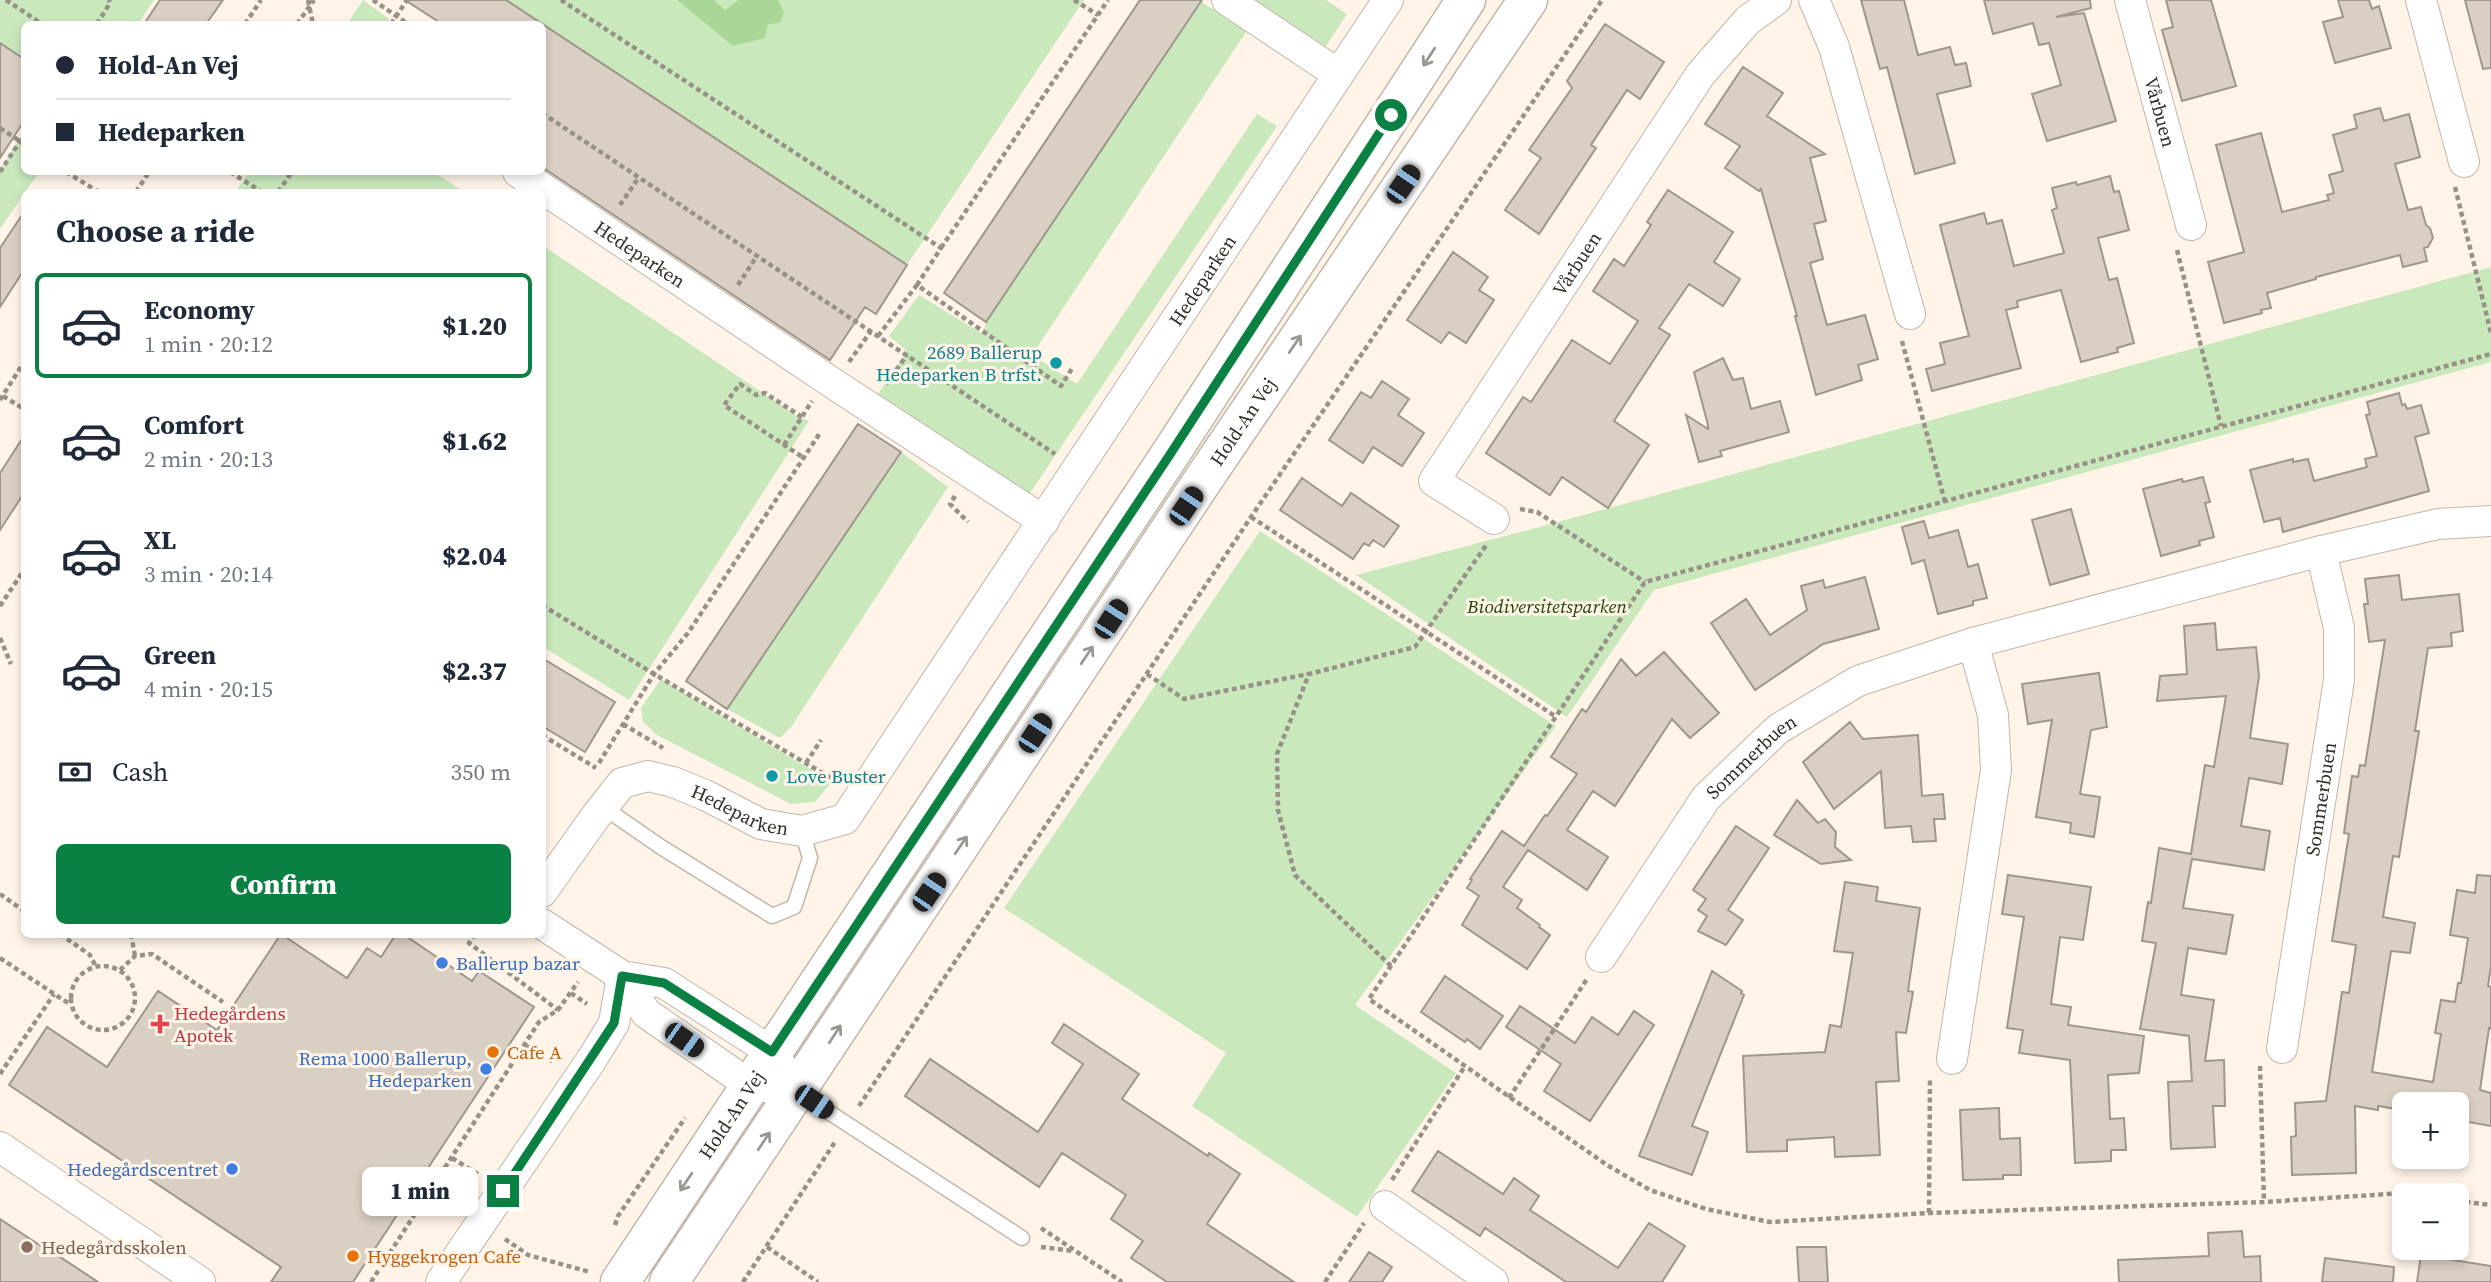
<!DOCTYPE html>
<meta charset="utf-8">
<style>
:root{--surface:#fff;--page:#f6f6f7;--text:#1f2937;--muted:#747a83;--line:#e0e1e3;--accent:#0b8043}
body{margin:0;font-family:"Source Serif 4",serif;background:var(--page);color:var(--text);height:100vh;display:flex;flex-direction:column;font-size:26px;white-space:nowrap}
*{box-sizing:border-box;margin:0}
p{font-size:23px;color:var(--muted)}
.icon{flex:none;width:38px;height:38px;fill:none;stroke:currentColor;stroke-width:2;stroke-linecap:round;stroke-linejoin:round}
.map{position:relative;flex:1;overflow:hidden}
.drawer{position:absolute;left:21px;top:189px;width:525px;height:749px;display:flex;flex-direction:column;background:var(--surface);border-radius:10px;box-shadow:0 4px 10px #0003}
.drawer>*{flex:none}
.guide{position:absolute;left:21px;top:21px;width:525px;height:154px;border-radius:10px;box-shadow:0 4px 10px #0003;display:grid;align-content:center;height:154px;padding:0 35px;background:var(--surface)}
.fabs{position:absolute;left:2392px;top:1092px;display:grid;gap:14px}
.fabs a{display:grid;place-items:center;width:77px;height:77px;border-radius:10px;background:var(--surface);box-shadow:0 4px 10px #0003;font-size:35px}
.end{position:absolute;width:32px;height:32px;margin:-16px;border:9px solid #0b8043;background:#fff;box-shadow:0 0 0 4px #fff}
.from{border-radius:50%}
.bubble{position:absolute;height:49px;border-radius:10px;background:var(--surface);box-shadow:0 4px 10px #0003;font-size:23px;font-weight:800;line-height:49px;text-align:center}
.car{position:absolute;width:21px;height:42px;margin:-21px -10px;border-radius:9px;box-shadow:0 0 5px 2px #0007;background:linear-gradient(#222 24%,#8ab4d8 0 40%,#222 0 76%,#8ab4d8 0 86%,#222 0)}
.guide b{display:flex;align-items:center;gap:24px;height:66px;font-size:26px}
.guide b+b{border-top:2px solid var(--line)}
.guide i{width:18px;height:18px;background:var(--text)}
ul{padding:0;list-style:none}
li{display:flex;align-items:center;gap:21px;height:105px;margin:0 14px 10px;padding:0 21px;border:4px solid transparent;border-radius:10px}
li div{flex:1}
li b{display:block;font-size:26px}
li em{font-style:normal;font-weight:800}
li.selected{border-color:var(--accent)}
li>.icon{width:63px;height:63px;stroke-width:1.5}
h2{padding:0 35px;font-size:32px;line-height:84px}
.pay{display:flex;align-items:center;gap:18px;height:77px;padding:0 35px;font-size:26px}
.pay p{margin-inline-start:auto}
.primary-button{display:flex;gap:14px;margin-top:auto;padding:14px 35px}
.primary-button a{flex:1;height:80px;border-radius:10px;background:var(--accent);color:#fff;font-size:28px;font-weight:800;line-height:80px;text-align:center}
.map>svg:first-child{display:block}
.green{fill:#c9e9bd}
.forest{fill:#aad698}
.building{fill:#dacfc3;stroke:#a1968b;stroke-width:2}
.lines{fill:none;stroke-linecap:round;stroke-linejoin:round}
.lane-casing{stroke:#c0b6a9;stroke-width:17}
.street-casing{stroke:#c0b6a9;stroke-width:32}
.secondary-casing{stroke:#c0b6a9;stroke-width:41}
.path{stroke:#989188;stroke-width:4.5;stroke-dasharray:5 3.5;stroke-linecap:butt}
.lane{stroke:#fff;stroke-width:14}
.street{stroke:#fff;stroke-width:30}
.secondary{stroke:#fff;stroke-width:38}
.oneway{stroke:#999794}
.route{stroke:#0b8043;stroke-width:9}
.culture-dot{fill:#0f9aa8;stroke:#fff4e7;stroke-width:2.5}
.shop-dot{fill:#3f7fe0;stroke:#fff4e7;stroke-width:2.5}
.health-dot{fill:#e0444e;stroke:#fff4e7;stroke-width:2.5}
.food-dot{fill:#e8710a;stroke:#fff4e7;stroke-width:2.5}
.education-dot{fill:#8d6e63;stroke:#fff4e7;stroke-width:2.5}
.labels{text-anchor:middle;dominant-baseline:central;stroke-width:6;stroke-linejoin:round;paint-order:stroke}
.street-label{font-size:19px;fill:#332f2a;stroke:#fff4e7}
.culture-label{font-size:19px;fill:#0d838f;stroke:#fff4e7;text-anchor:end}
.park-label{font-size:19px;font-style:italic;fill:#1e4505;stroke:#fff4e7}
.shop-label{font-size:19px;fill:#366cbe;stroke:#fff4e7;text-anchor:end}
.health-label{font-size:19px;fill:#be3a42;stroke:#fff4e7;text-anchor:start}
.food-label{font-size:19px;fill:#c56008;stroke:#fff4e7;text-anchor:start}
.education-label{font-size:19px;fill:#785e54;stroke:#fff4e7;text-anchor:start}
</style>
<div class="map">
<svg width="2491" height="1282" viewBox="0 0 2491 1282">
<rect width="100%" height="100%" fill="#fff4e7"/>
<path class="green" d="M0,0H154L138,24H24V59L0,42Z
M363,0L389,19L386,24H347Z
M506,0H1084L907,265Z
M1245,0H1326L1347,14L1322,52Z
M1201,2L1248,29L1032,355L1077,384L1257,114L1277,126L1028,496L876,397L907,351L889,336L919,295L983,334L986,322Z
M24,132V172H39L0,229V170Z
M249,172H433L465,192H235Z
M542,245L797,416L809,421L629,700L543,647Z
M2491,267V362L1654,590L1567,717L1356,575L1536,528Z
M901,452L948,487L791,727L780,738L727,709Z
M1260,531L1556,726L1355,1005L1456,1073L1357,1217L1192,1106L1226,1053L1004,908Z
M661,679L831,782H832L815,802L791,804L657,735L643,722L641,708Z"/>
<path class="forest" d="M677,0H714L725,10L739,0H778L784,12L780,23L768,24L765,38L733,46Z"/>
<path class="building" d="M160,0H223L206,24H144Z
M405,0H506L907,265L876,314L865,307L830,360L542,167V24H442Z
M1140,0H1202L986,322L944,293Z
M1861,0H1904L1918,55L1950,47L1955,65L1966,63L1971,86L1937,94L1955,163L1915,174L1887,67L1880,69Z
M1984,0H2090L2091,8L2056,17L2084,13L2116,121L2047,141L2032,94L2061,85L2049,43L2039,45L2033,23L1993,34Z
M2166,0H2211L2236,86L2182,101L2162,30L2173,27Z
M2338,0H2369L2372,9L2379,6L2391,48L2335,63L2323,22L2343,17Z
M2465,0H2491V68L2483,69Z
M1605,24L1664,62L1640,99L1627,90L1591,145L1596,148L1539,234L1505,210L1541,158L1529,150L1572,88L1567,81Z
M0,43L24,59V121L0,158Z
M1743,67L1783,93L1767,116L1825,154L1810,158L1826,221L1814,224L1823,259L1810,263L1827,325L1865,315L1878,359L1858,365L1862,380L1816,395L1795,316H1797L1761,189L1759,191L1725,168L1740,146L1705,124Z
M2380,108L2384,121L2409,114L2420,157L2395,164L2408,210L2421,207L2426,225L2430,228L2433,238L2428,247L2424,248L2427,261L2403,267L2400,255L2316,277V279L2267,293L2271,308L2261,310L2262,313L2224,323L2208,262L2244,252L2216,145L2261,133L2282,212L2329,200L2327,195L2334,193L2329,175L2343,171L2333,135L2357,128L2354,115Z
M2110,176L2114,192L2119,191L2129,230L2098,238L2109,280L2117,278L2134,343L2117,348L2118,352L2081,362L2061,290L2017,301L2018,307L2006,310L2021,368L1932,391L1926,369L1945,364L1940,343L1969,336L1940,225L1984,213L1987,224L2002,220L2014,266L2064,253L2052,210L2057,208L2052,188L2076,182L2077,185Z
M1668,190L1733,232L1714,262L1740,279L1723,306L1689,284L1659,328L1670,335L1614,421L1649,445L1608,508L1562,477L1550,495L1486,453L1523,397L1531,402L1572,340L1610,364L1638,321L1593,291L1614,259L1624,266L1651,225L1647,222Z
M24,212V270L0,307V248Z
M1453,252L1488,277L1479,290L1494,300L1466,343L1449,332L1441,343L1407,320Z
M1723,358L1733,380L1743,378L1751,409L1780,401L1789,432L1720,451L1722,456L1699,462L1686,415L1708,429V425L1694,372Z
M1382,381L1409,399L1398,415L1424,433L1402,466L1373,447L1363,463L1329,440L1361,392L1371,398Z
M2399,393L2402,405L2405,404L2407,409L2421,405L2429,433L2415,437L2429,491L2283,532L2280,518L2264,522L2250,470L2293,459V462L2308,459L2314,481L2367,467L2365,459L2377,456L2366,415L2370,414L2367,402Z
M858,424L901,452L727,709L686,681Z
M24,436V493L0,530V473Z
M2203,477L2210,502L2205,503L2214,537L2199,541L2200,545L2161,556L2143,489L2182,479L2183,482Z
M1302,478L1342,506L1351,493L1399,526L1384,547L1373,540L1369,546L1364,543L1353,559L1280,510Z
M2071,509L2089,574L2050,585L2032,520Z
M1924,521L1929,538L1958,530L1968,567L1978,564L1987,598L1973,601V605L1938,614L1924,560L1912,564L1902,527Z
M2399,575L2402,600L2459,594L2463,631L2451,633L2452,646L2428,648L2415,731H2419L2399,857L2393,856L2383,917L2415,923L2410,953L2391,951L2372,1072L2433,1082L2441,1034L2435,1033L2441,1000L2455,1002L2458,983H2461L2468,938L2450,935L2457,890L2475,893L2477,875L2491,876V966L2488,986L2491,987V1029L2489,1028L2480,1090L2491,1093V1126L2457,1120V1104H2403L2402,1110L2378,1106V1110L2355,1106L2356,1173L2292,1175L2291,1137L2296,1136L2295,1103L2326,1101L2342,992L2349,993L2356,945L2332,941L2349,834L2344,833L2352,776L2358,777L2360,765L2365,766L2385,640L2369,642L2364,604H2368L2365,579Z
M1865,577L1879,629L1823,644L1755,690L1711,623L1746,599L1770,635L1807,610L1801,586L1823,580L1825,588Z
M2215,623L2217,650L2256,647L2259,676L2250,738L2288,744L2282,784L2249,778L2241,826L2270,831L2264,870L2192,859L2183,908L2233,915L2226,954L2188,948L2181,995L2214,1000L2205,1061L2224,1060L2225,1106H2213L2215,1147L2171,1149L2168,1082L2192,1081L2189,1036L2140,1029L2156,943L2142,941L2148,902L2151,903L2159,848L2191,854L2205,765L2214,767L2226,696L2157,701L2160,676L2187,674L2184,626Z
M1664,652L1719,713L1690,738L1672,719L1615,806L1593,791L1567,830L1608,857L1587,890L1528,850L1503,887L1522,900L1517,908L1540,925L1539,927L1550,935L1527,969L1462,925L1479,896L1467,888L1472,880L1470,879L1502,831L1524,846L1545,815L1547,816L1577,774L1551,757L1582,709L1586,712L1621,659L1636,676Z
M542,658L615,702L585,752L542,726Z
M2099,673L2107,727L2091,730L2080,794L2100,797L2094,837L2070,833L2071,823L2036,817L2052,720L2028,724L2022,684Z
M1850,722L1863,739L1918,735L1922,796L1943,794L1945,819H1934L1936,841L1913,842L1911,826L1885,828L1881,771L1834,809L1803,762Z
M1797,800L1818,823L1825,819L1836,832L1835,847L1851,860L1821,864L1774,835Z
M1736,826L1769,848L1728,910L1743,920L1726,945L1698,931L1707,916L1698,910L1706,899L1693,890Z
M2008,875L2091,887L2083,940L2060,937L2051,1004L2071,1007L2068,1025L2144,1036L2139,1073L2108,1075L2110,1119L2124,1118L2126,1150H2111V1161L2075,1163L2070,1060L2019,1053L2023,1030L2007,1028L2024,917L2002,914Z
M1845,882L1878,887L1876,901L1920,908L1908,991L1913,992L1906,1033L1896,1032L1899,1081L1876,1082L1880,1155L1835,1157L1834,1137L1787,1140V1151L1747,1152L1743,1056L1825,1052L1830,1025L1841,1027L1853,953L1834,951Z
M281,934L347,978L367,948L381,957L396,934H403L472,981L479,971L534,1007L353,1282H271L281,1267L9,1085L47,1027L107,1067L158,991L217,1030Z
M1712,971L1742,991L1741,993L1744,995L1692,1126L1708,1132L1692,1175L1639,1156Z
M1445,976L1503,1016L1480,1049L1467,1039L1465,1042L1421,1012Z
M1520,1006L1575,1043L1592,1017L1618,1035L1634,1011L1654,1025L1590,1121L1544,1091L1561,1064L1506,1027Z
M1064,1024L1139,1074L1122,1099L1208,1156L1209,1153L1240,1174L1207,1224L1294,1282H1167L1131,1258L1143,1241L1111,1219L1126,1195L1062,1153L1039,1187L905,1096L930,1059L1038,1132L1083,1064L1052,1043Z
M1999,1108L2000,1139L2020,1138L2021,1175H2003V1179L1963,1180L1960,1110Z
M1438,1151L1503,1194L1514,1178L1539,1196L1530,1210L1618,1268L1649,1223L1685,1246L1662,1282H1566L1485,1228L1480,1236L1412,1191Z
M0,1219L41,1246L42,1245L98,1282H0Z
M2242,1231L2244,1257L2260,1256L2261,1282H2119L2118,1260L2209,1256L2208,1233Z
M1797,1247H1826L1828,1282H1799Z
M1369,1252L1392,1267L1382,1282H1349Z
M2421,1255L2491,1266V1282H2417Z
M2325,1258L2394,1267L2393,1282H2322Z"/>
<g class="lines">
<g class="lane-casing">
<path id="lane" d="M603,807L661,847L772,916L794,907L810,858L802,831
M798,1092L1022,1238"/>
</g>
<g class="street-casing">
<g id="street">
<path d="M1227,0L1338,74"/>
<path d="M1814,0L1834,47L1910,314"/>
<path id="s1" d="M2130,0L2191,225"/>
<path d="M2421,0L2464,162"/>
<path id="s2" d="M518,172L834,384L1044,521"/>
<path id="s3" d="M1494,519L1434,481L1700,75L1748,20L1776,0"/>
<path id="s4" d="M542,892L596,816L622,783L648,776L673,782L705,795L761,824L802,831L845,819L1388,0"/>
<path d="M542,924L622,976L664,983L772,1052L797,1091"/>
<path id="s5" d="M1601,957L1706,798L1778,729L1858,681L1973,643L2321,551L2438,524L2491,521"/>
<path d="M622,976L646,1013L750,1085L772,1088"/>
<path id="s6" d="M2282,1048L2339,680V628L2321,551"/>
<path d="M1952,1059L1996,770L1993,715L1973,643"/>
<path d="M0,1147L200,1282"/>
<path d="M1385,1206L1493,1282"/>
<path d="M441,1282L592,1059L614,1023L622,976"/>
</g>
</g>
<g class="secondary-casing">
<g id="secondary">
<path id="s7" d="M620,1282L1167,459L1466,0"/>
<path id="s8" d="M669,1282L1201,483L1528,0"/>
</g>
</g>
<path class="path" d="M6,0L42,24
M308,0L313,24
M373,0L408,24
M561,0L941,248L917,285
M1074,0L1098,15
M97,24L110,3L109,0
M245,24L261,0
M297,24L314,0
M391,24L407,0
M542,113L1055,454
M0,128L24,144
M0,172L24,135
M66,172L99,192
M230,172L262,192
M2455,187L2491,333
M136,192L149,172
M278,192L292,172
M620,205L639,177
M941,248L1108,0
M2177,250L2221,426
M738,285L757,256
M878,336L917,285L1061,386L1073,367
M1902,341L1945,502
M849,362L871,331
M886,384L907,355
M3,396L24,409
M0,400L24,362
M802,417L765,393L756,395L740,384L724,405L804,458
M784,445L812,401
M955,496L950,504L968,522
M1520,509L1537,512L1645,582
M1251,517L1555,716
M542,605L654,674L836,781
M0,606L24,570
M0,638L11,664
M1147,674L1184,699L1308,674
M623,724L663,748
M542,735L596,768
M599,763L654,674L688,633L820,433
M806,763L821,740
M0,894L24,911
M60,934L90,955L96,967
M131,934L135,956
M475,934L469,943L558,1010
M0,958L71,1005
M71 998a32 32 0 1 1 64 0a32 32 0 1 1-64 0Z
M1391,966L1295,875L1278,810L1277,754L1309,674L1415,647L1487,544
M120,970L135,956L152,954L223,1002
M571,993L587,1004
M526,1046L555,1063
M2260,1066L2264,1202
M0,1074L54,994
M1509,1098L1587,979
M859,1106L1251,517L1602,0
M452,1158L479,1175
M1392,1180L1465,1066
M431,1191L457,1207
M2417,1195L2404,1193L2264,1202L1929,1213L1770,1222L1706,1209L1650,1190L1607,1165L1369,999L1645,582L2491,354
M2457,1201L2491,1205
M1929,1213L1930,1078
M615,1225L618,1216L685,1118
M1041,1228L1122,1282
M505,1239L528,1255L590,1272
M767,1247L818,1282
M1041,1247L1074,1251
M371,1282L539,1022L558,1010L578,982
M743,1282L835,1142
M1325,1282L1364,1223"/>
<use href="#lane" class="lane"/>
<use href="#street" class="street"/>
<use href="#secondary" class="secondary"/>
</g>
<defs><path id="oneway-shaft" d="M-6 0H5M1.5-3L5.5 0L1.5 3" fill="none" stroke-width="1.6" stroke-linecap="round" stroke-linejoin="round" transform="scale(1.75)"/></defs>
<g class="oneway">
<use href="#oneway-shaft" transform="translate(1429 57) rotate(123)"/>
<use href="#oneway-shaft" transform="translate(1295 344) rotate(-56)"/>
<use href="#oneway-shaft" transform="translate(1087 655) rotate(-56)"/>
<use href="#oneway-shaft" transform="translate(961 845) rotate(-56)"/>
<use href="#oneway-shaft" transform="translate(835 1034) rotate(-57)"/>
<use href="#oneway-shaft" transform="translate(764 1141) rotate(-56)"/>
<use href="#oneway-shaft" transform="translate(686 1182) rotate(124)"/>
</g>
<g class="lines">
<path class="route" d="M503,1191L614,1023L622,976L664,983L772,1052L1167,459L1391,115"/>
</g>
<g class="culture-dot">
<circle cx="1056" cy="363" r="7"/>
<circle cx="772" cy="776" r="7"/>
</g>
<g class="shop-dot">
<circle cx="442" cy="963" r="7"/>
<circle cx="486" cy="1069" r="7"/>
<circle cx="232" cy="1169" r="7"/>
</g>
<path class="health-dot" d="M156.5 1013.5h7v7h7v7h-7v7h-7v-7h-7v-7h7z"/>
<g class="food-dot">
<circle cx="493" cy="1052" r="7"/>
<circle cx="353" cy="1256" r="7"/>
</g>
<circle class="education-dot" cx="27" cy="1247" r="7"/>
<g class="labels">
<g class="street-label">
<text stroke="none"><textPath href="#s1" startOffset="116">Vårbuen</textPath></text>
<text stroke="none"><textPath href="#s2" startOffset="147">Hedeparken</textPath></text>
<text stroke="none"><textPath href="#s3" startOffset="331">Vårbuen</textPath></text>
<text stroke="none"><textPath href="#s4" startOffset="1018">Hedeparken</textPath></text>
<text stroke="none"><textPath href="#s8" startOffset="1034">Hold-An Vej</textPath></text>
<text stroke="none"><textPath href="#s5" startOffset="252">Sommerbuen</textPath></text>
<text stroke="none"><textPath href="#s6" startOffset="252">Sommerbuen</textPath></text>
<text stroke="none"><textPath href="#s4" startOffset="261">Hedeparken</textPath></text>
<text stroke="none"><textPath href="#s7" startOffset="201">Hold-An Vej</textPath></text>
</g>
<g class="culture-label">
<text x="1042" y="352">2689 Ballerup<tspan x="1042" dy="22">Hedeparken B trfst.</tspan></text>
<text x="786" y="776" text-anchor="start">Love Buster</text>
</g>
<g class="park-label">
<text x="1547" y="606">Biodiversitetsparken</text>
</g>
<g class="shop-label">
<text x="456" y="963" text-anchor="start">Ballerup bazar</text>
<text x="472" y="1058">Rema 1000 Ballerup,<tspan x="472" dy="22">Hedeparken</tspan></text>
<text x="218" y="1169">Hedegårdscentret</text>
</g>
<g class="health-label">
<text x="174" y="1013">Hedegårdens<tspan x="174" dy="22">Apotek</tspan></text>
</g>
<g class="food-label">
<text x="507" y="1052">Cafe A</text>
<text x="367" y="1256">Hyggekrogen Cafe</text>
</g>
<g class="education-label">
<text x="41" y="1247">Hedegårdsskolen</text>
</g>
</g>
</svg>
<div class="fabs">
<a>+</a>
<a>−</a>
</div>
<i class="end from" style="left:1391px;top:115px"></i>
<i class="end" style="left:503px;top:1191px"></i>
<div class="bubble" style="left:362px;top:1167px;width:116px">1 min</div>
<i class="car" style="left:1403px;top:184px;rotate:34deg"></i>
<i class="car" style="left:1186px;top:506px;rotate:34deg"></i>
<i class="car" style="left:1111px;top:619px;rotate:33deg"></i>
<i class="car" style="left:1035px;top:733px;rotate:33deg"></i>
<i class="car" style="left:929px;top:892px;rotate:34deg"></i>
<i class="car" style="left:684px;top:1040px;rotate:125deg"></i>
<i class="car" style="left:814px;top:1102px;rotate:124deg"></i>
<div class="guide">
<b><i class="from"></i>Hold-An Vej</b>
<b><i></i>Hedeparken</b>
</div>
<section class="drawer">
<h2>Choose a ride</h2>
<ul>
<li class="selected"><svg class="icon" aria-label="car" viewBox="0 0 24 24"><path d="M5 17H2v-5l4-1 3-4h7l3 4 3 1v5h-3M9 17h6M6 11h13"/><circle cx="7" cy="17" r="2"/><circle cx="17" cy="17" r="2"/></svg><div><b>Economy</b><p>1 min · 20:12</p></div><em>$1.20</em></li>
<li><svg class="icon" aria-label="car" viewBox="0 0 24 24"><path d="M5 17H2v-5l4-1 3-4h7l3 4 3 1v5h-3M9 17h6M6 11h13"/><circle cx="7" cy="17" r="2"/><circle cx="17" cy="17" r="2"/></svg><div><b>Comfort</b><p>2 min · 20:13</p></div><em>$1.62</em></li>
<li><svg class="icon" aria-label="car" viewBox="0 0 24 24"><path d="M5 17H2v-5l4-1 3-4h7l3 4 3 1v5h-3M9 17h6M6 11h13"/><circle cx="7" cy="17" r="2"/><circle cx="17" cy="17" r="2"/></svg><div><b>XL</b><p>3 min · 20:14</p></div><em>$2.04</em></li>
<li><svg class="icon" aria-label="car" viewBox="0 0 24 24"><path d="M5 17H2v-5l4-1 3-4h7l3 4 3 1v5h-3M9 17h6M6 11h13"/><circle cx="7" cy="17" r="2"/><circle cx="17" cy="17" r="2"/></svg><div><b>Green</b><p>4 min · 20:15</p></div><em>$2.37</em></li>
</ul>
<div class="pay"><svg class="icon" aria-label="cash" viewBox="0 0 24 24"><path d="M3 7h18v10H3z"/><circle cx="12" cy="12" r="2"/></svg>Cash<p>350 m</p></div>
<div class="primary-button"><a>Confirm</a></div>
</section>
</div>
